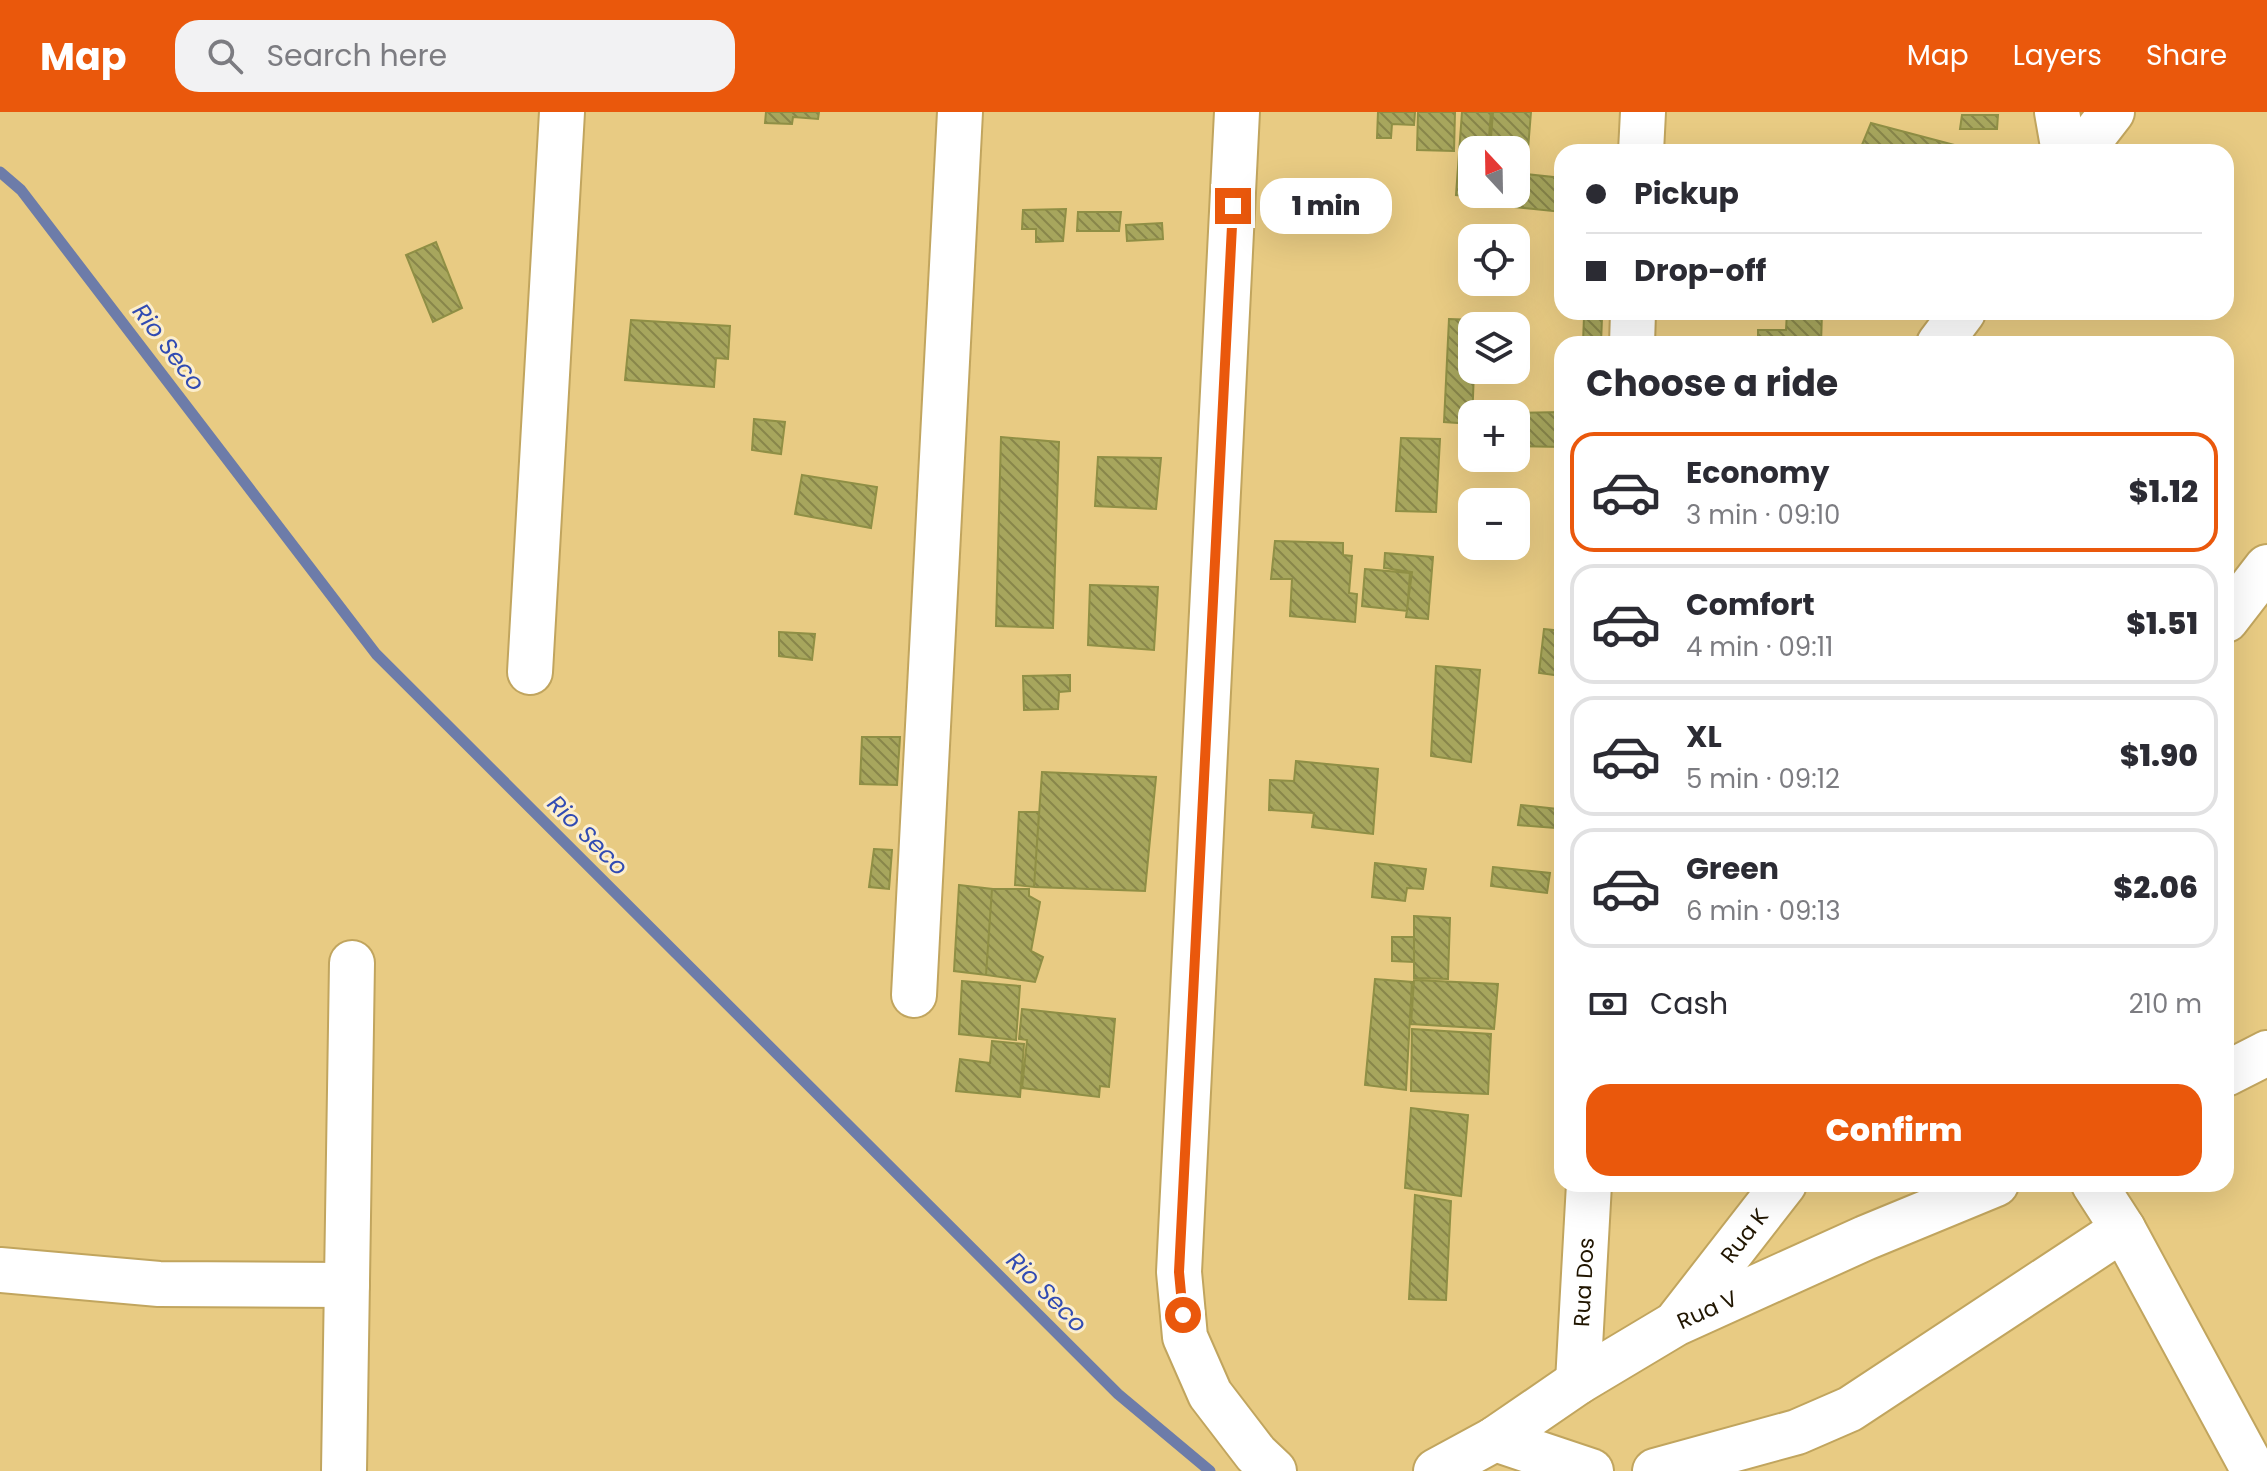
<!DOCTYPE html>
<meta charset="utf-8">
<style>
:root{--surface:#fff;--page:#f2f2f3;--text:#2b2b33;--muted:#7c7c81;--line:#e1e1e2;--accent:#ea580c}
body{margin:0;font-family:Poppins,sans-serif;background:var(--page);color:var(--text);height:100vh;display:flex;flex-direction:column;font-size:30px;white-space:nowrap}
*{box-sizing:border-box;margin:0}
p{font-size:26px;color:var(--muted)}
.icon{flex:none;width:44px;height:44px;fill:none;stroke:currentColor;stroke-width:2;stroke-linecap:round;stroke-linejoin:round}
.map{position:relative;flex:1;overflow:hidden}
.panel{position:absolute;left:1554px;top:224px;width:680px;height:856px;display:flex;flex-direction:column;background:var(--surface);border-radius:24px;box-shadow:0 8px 32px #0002}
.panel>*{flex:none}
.banner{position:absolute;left:1554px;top:32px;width:680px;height:176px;border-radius:24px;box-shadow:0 8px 32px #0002;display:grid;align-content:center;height:176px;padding:0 32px;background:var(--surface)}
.needle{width:52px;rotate:338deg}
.tools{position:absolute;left:1458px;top:24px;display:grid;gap:16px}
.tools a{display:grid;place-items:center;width:72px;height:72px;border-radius:16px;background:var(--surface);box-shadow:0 8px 32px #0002;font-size:40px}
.end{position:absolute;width:36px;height:36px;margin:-18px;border:10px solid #ea580c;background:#fff;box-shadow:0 0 0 4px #fff}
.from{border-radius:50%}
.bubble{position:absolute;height:56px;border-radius:24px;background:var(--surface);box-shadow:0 8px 32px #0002;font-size:26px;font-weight:800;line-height:56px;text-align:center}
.banner b{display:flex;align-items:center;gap:28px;height:76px;font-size:30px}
.banner b+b{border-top:2px solid var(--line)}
.banner i{width:20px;height:20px;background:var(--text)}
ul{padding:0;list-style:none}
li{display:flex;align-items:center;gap:24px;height:120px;margin:0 16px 12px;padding:0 16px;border:4px solid var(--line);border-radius:24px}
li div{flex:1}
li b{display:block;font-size:30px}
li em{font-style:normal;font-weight:800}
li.active{border-color:var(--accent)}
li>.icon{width:72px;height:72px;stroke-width:1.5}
h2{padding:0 32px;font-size:36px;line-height:96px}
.pay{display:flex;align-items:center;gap:20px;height:88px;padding:0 32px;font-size:30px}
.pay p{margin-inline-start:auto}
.cta{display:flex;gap:16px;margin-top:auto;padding:16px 32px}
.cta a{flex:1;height:92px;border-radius:24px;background:var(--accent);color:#fff;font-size:32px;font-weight:800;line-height:92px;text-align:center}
header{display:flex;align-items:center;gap:48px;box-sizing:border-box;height:112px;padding:0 40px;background:var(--accent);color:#fff}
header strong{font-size:38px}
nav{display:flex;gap:44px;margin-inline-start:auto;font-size:28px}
.search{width:560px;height:72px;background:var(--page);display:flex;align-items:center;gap:20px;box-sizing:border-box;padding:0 28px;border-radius:24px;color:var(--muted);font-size:30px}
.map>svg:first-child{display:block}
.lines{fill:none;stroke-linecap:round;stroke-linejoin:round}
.stream{stroke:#6d7ca9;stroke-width:11}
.building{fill:url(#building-back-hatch);stroke:#8f8f45;stroke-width:2}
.minor-casing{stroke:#c1a55e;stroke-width:48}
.minor{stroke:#fff;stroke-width:44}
.route{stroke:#ea580c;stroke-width:10}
.labels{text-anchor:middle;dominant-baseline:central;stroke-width:6;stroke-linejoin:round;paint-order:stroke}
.street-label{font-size:22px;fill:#201500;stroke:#fceecb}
.water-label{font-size:24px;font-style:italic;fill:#314bb3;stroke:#fceecb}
</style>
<header>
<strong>Map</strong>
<div class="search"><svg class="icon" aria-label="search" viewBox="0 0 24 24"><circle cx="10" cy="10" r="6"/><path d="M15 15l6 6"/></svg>Search here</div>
<nav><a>Map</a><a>Layers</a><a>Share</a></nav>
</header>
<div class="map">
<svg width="2267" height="1359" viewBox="0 0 2267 1359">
<defs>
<pattern id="building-back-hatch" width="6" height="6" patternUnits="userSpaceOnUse" patternTransform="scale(2)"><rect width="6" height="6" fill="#a7a65d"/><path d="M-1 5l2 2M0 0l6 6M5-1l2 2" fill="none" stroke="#88864a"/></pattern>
</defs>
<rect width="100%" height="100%" fill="#e8cb83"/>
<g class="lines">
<path class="stream" d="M0,60L21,78L376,542L1118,1282L1210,1359"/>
</g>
<path class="building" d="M766,0H819L818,7L793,5L792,12L765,11Z
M1378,0H1415L1414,13L1392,12L1391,26H1377Z
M1418,0H1455L1454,39L1417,38Z
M1462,0H1491L1488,38H1472V82H1484L1483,86L1456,83Z
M1493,0H1531L1526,62L1562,66V100L1486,92L1487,82H1516V38H1490Z
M1962,3H1998L1997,17H1960Z
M1871,11L1981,40H1859Z
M1066,97L1063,129L1036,130V117H1022L1023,98Z
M1078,100H1121L1119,119H1077Z
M1162,111L1163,127L1127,129L1126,113Z
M436,130L462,196L433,210L406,143Z
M1787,200H1822L1821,232H1758V218H1786Z
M1584,205L1602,206L1601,231L1583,230Z
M1449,207L1476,208V214H1472V258H1474L1472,312L1444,310Z
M631,208L730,214L728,247L716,246L714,275L625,268Z
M1562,300V335L1516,334V302L1514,301Z
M754,307L785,310L781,342L752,338Z
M1001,325L1059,330L1053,516L996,514Z
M1401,326L1440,327L1436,400L1396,399Z
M1098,345L1161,346L1156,397L1095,394Z
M802,363L877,375L871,416L795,402Z
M1275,429L1343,431V443L1352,444L1349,481L1357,482L1355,510L1290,504L1292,467H1271Z
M1385,441L1433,445L1428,507L1406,505L1412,460L1384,456Z
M1365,457L1410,461L1407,499L1362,494Z
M1090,473L1158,475L1154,538L1088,533Z
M1544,517L1562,519V564L1539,561Z
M779,520L815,522L812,548L779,544Z
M1436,554L1480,558L1471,650L1431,644Z
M1070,563V579L1059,580L1058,597L1024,598L1023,564Z
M862,625H900L897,673L860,672Z
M1296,649L1378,657L1373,722L1312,715L1314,701L1269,698L1270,668L1294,669Z
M1042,660L1156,665L1145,779L1034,775Z
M1521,693L1557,697L1555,716L1518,713Z
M1019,700H1039L1034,775L1015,773Z
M874,737L892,738L889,777L869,775Z
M1375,751L1426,757L1423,777L1407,776L1405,789L1372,785Z
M1493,755L1550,761L1547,781L1491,774Z
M959,773L992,777L986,863L954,859Z
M992,777H1029V784L1040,790L1031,839L1043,845L1035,870L986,863Z
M1414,804L1450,806L1448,867L1414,866Z
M1392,825H1414V850L1392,849Z
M1375,867L1412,870L1406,978L1365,973Z
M1414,868L1498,872L1494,917L1411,912Z
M962,869L1020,874L1016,928L959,922Z
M1022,897L1115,907L1109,975L1100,974L1099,985L1022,976L1027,928L1019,927Z
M1412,917L1491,922L1488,982L1411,979Z
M992,929L1024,932L1020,985L956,979L960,947L990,951Z
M1411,996L1468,1003L1461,1084L1405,1076Z
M1415,1083L1451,1089L1446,1188L1409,1187Z"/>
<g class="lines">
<g class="minor-casing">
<g id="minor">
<path d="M1237,0L1179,1160L1185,1225L1210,1282L1256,1342L1274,1359"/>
<path d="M2057,0L2064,40"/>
<path d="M1641,40L1643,0"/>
<path d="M2081,40L2112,0"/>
<path d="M1632,232L1633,200"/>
<path d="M1939,232L1963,200"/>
<path d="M2226,508L2267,455"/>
<path d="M530,560L562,0"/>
<path d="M914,883L960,0"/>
<path d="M2226,962L2267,941"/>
<path d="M2094,1072L2123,1117L2254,1359"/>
<path d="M0,1158L159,1172L347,1173"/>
<path id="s1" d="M1679,1207L1784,1072"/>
<path id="s2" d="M1578,1270L1589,1072"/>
<path d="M1495,1327L1591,1359"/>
<path d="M344,1359L352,851"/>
<path id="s3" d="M1436,1359L1495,1327L1578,1270L1675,1212L1865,1126L1996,1072"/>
<path d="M1655,1359L1797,1320L1850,1297L2123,1117"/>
</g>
</g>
<use href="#minor" class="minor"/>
</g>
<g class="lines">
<path class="route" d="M1183,1203L1179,1160L1233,94"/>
</g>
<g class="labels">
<g class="street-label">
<text stroke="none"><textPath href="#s1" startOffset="106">Rua K</textPath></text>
<text stroke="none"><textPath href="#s2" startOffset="100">Rua Dos</textPath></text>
<text stroke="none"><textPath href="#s3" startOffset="316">Rua V</textPath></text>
</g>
<g class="water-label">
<text transform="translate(169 235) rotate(53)">Rio Seco</text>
<text transform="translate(588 723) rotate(45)">Rio Seco</text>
<text transform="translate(1047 1180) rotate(45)">Rio Seco</text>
</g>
</g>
</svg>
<div class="tools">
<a><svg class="needle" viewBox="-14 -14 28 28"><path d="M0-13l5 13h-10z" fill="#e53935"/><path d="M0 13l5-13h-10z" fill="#7c7c81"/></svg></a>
<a><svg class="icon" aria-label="locate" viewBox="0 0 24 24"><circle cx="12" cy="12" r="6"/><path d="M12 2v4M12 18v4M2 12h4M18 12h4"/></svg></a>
<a><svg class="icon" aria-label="layers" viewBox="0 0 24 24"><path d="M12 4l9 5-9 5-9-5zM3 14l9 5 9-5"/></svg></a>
<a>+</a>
<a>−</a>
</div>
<i class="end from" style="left:1183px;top:1203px"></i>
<i class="end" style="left:1233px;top:94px"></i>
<div class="bubble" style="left:1260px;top:66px;width:132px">1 min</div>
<div class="banner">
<b><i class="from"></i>Pickup</b>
<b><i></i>Drop-off</b>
</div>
<section class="panel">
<h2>Choose a ride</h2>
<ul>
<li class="active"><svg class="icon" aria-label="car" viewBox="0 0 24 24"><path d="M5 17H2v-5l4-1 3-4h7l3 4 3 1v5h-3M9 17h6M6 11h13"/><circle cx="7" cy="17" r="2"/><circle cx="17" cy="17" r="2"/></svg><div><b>Economy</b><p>3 min · 09:10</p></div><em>$1.12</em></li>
<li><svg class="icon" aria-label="car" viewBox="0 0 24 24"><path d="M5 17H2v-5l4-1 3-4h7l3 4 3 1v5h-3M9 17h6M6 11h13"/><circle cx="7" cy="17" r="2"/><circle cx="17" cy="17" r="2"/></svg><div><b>Comfort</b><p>4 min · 09:11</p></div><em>$1.51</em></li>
<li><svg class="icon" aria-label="car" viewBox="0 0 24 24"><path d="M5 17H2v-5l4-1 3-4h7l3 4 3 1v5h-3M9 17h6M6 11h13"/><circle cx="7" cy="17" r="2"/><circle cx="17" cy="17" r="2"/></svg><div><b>XL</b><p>5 min · 09:12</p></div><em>$1.90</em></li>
<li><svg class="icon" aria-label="car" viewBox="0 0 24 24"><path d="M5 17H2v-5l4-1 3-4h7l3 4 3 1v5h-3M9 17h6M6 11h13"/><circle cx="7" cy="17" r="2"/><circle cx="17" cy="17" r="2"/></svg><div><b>Green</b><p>6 min · 09:13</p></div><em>$2.06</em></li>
</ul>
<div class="pay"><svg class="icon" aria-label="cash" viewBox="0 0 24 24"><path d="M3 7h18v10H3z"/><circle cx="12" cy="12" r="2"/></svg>Cash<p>210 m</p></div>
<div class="cta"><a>Confirm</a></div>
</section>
</div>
